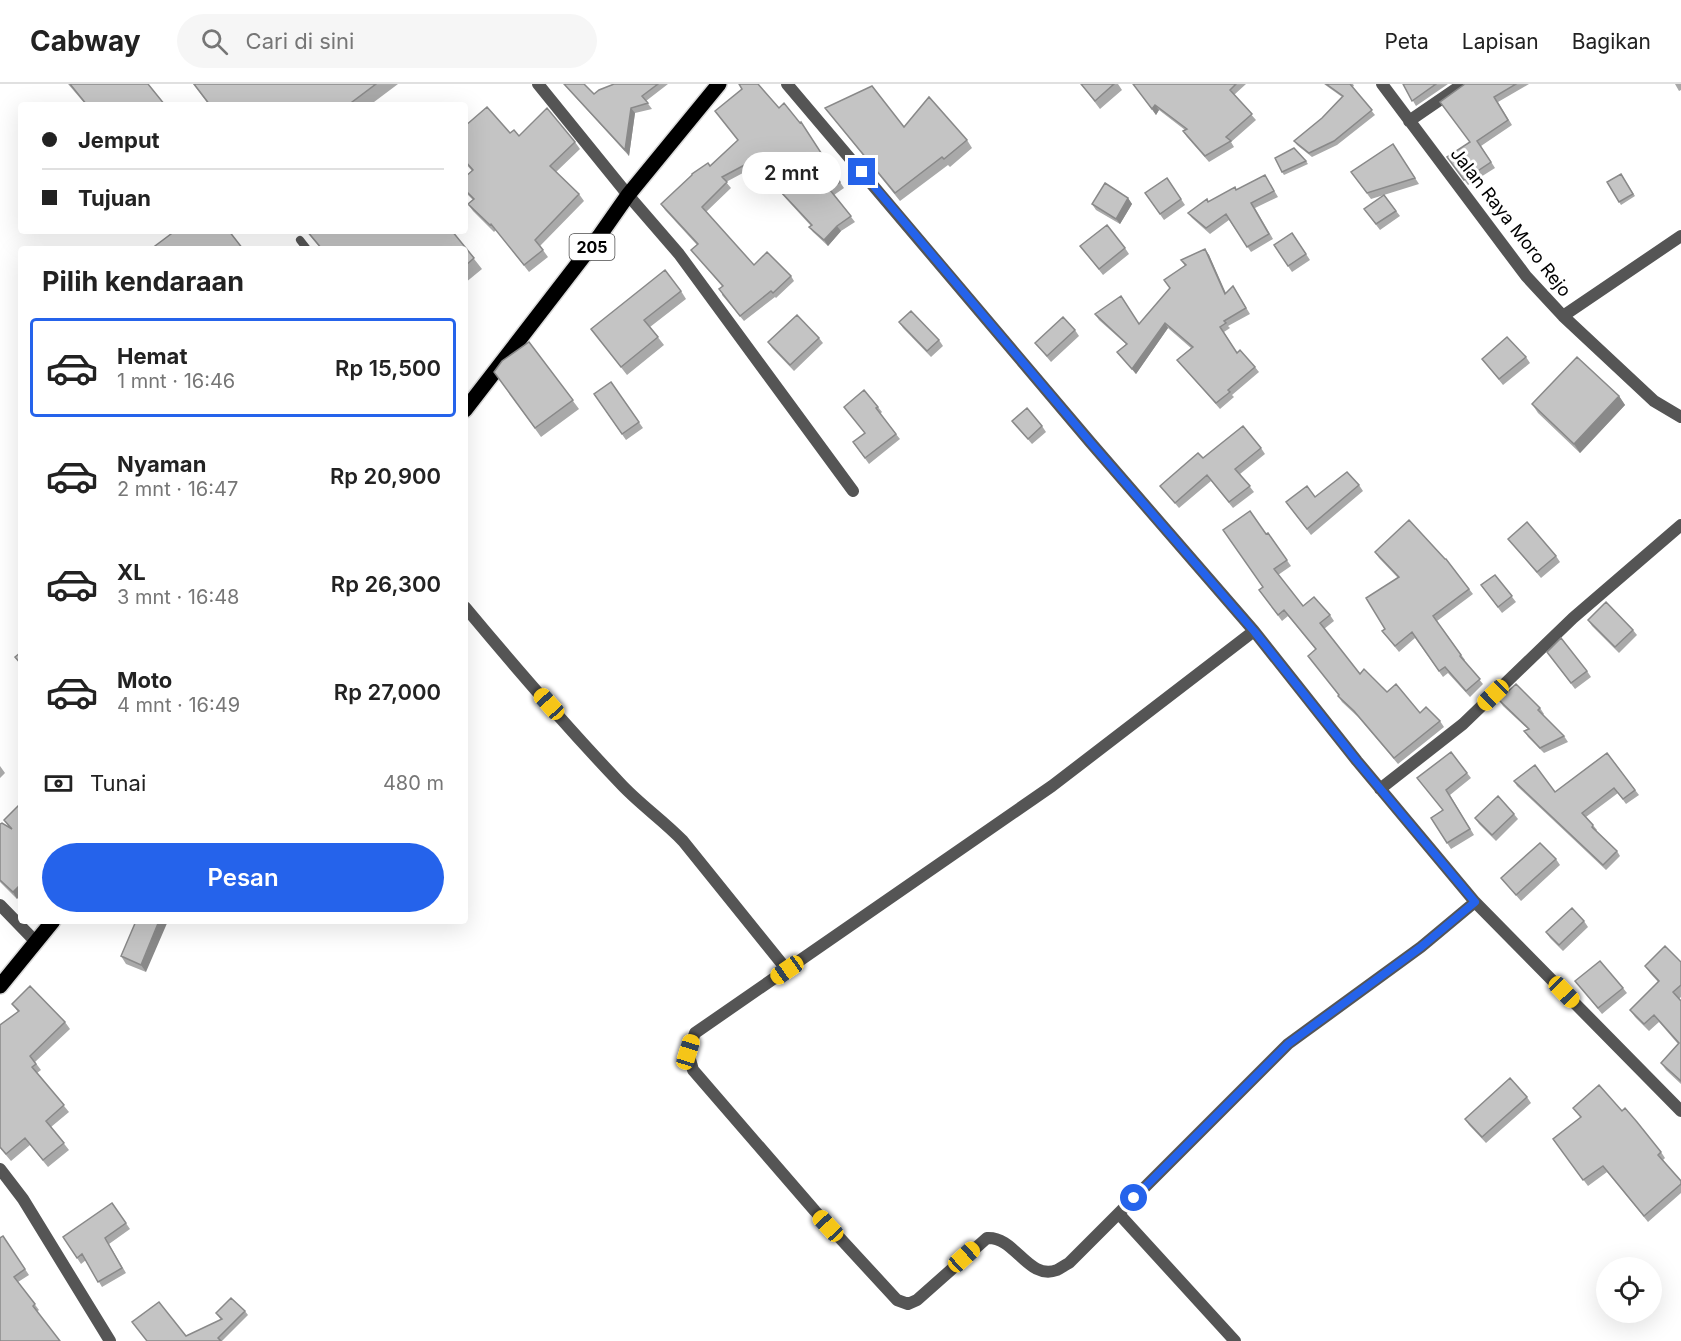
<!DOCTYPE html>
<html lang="id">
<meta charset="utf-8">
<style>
:root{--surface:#fff;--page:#f6f6f6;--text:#222;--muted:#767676;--line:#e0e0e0;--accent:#2563eb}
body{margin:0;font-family:Inter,sans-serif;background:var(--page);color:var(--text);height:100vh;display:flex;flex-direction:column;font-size:22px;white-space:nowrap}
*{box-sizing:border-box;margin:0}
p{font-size:20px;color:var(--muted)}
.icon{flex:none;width:33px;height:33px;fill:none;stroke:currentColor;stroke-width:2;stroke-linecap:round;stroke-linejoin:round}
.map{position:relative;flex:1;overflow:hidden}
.side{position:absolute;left:18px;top:162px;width:450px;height:678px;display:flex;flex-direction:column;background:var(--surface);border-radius:6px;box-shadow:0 6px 24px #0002}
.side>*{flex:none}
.banner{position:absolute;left:18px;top:18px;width:450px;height:132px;border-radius:6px;box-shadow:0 6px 24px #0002;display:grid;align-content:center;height:132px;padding:0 24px;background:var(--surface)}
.buttons{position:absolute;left:1596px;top:1173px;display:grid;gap:12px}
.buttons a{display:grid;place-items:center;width:66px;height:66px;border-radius:50%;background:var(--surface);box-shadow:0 6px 24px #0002;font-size:30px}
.end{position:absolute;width:27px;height:27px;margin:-14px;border:8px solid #2563eb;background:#fff;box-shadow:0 0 0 3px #fff}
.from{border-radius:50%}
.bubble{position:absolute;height:42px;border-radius:21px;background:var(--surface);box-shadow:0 6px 24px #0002;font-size:20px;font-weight:600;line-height:42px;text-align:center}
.car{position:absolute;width:18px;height:36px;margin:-18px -9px;border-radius:8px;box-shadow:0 0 4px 2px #0007;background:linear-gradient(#f5c518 24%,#345 0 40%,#f5c518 0 76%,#345 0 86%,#f5c518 0)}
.banner b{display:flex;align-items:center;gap:21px;height:57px;font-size:22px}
.banner b+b{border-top:2px solid var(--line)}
.banner i{width:15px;height:15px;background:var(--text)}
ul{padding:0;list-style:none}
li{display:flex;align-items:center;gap:18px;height:99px;margin:0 12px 9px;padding:0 12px;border:3px solid transparent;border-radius:6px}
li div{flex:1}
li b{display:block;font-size:22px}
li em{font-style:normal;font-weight:600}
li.selected{border-color:var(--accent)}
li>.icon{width:54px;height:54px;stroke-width:1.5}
h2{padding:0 24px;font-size:27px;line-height:72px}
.pay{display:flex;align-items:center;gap:15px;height:66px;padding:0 24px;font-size:22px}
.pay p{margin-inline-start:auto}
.button{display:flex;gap:12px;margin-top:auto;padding:12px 24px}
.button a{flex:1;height:69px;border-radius:36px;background:var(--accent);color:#fff;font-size:24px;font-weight:600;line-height:69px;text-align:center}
header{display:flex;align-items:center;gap:36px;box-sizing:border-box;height:84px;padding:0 30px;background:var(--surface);border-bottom:2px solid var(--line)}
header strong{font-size:28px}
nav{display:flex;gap:33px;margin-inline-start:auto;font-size:21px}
.search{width:420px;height:54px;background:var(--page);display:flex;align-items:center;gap:15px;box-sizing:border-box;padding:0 21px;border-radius:33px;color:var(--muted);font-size:22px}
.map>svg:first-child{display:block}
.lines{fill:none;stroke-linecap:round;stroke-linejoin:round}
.primary-casing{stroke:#dbdbdb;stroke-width:18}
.lane{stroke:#555;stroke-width:8}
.street{stroke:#555;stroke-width:12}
.primary{stroke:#000;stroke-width:15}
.wall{fill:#a9a9a9}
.shaded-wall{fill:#898989}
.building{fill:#c4c4c4;stroke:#898989;stroke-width:1.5}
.route{stroke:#2563eb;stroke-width:8}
.labels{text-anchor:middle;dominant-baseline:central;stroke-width:6;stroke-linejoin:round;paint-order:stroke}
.shield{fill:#fff;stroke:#4c4c4c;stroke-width:1.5}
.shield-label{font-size:16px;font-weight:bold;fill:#000}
.street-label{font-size:18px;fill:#000;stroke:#fff}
</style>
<header>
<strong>Cabway</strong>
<div class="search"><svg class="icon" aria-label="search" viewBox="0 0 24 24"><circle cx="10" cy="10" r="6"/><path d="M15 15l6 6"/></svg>Cari di sini</div>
<nav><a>Peta</a><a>Lapisan</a><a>Bagikan</a></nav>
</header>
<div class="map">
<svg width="1681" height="1257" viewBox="0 0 1681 1257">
<rect width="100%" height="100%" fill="#fff"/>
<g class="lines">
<g class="primary-casing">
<path id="primary" d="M465,326L600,151L628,111L719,0
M0,902L53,837"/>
</g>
<path class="lane" d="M300,156L307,165"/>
<path class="street" d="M538,0L628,111L679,170L853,407
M787,0L1091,359L1254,547L1357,677L1475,818L1681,1027
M1382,0L1526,192L1563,232L1654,317L1681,333
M1409,37L1463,0
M1563,232L1681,152
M465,523C515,583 566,642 619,698C639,720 663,736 683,757L787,886
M1254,547L1052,702L695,949L688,968L693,986L815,1127L897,1216L908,1220L917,1216L987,1154C1015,1152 1028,1197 1057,1186C1061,1184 1065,1181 1069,1179L1288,960L1421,863L1475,818
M1380,705L1463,640L1573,534L1681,441
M0,821L36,858
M0,1085L23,1115L110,1257
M1119,1130L1235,1257"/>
<use href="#primary" class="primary"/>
</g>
<path class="wall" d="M68,0H148L165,21H86Z
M193,0H398L370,21H209Z
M564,0L594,10L614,0H668L646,17L652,25L635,29L629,72L568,5Z
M1081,0H1118L1122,6L1100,25Z
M1133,0H1246L1234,11L1256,36L1231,58L1234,63L1209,78L1187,53L1183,47L1185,46L1159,26L1156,31Z
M1324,0H1353L1354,2L1352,3L1375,31L1337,61L1312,73L1297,61L1294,57L1322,34L1342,13Z
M1403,0H1448L1416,22Z
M1465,0H1529L1498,18L1512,41L1481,62L1495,84L1468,101L1447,73L1470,58Z
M1675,0H1681V6L1679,7Z
M779,24L800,39L844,104L834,111L855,138L841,147L828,162L813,148L809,143L811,142L756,82L726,98L731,104L706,128L754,181L791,192L794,197L776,214L775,213L744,237L722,211V202L691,166L697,161L665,126L661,120L710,82Z
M825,24L904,43L967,56L972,64L950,83L948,81L900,117Z
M465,42L519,52L575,58L580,65L556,88L579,110L584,117L540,162L548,173L529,188L496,146L494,148L473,127L468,120L473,116L465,108V93L472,87L465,79Z
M1393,60L1419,100L1371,115L1351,88Z
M1306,77L1308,80L1284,91L1282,88Z
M1621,90L1635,112L1621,121L1607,98Z
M1265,91L1278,113L1255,124L1273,155L1251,168L1229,136L1210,150L1192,134L1188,129L1208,118L1236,106Z
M1167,94L1185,121L1164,136L1145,109Z
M1384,111L1400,132L1380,146L1364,125Z
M1128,114L1132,120L1120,140L1096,126L1092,120Z
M306,147H452L482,185L465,199V165H321Z
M1292,149L1310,176L1292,188L1274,161Z
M1080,162L1125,164L1129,170L1103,191Z
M1205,165L1209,171L1226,209L1233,202L1250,230L1228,242L1230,244L1224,248L1237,269L1255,283L1259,288L1232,311L1234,313L1220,325L1177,276L1191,264L1168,244L1136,290L1117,268L1126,260L1099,236L1095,230L1140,240L1170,204L1185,182L1181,176Z
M681,207L686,215L650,243L664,261L627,291L591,245Z
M899,238L939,256L943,262L931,273L903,244Z
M1075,246L1079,252L1051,278L1035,259Z
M819,254L823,259L794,287L772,264L768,258Z
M529,258L579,325L541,353L494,288Z
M1526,273L1530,279L1503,301L1482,275Z
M611,298L643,344L626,356L594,310Z
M1619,312L1625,321L1580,369L1538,329L1532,320Z
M844,323H878L882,328L880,330L900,355L869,380L853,358L865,349Z
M1012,337L1042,342L1046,348L1032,360Z
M1261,364L1265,370L1240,390L1254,408L1233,424L1211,397L1179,424L1160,402L1203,374Z
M1359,401L1363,407L1311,451L1286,418L1315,413Z
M1268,449L1291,482L1278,491L1303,522L1330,531L1334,537L1324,545L1360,590L1420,629L1440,637L1444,643L1398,680L1358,633L1342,618L1338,612H1339L1316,566L1288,532L1282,537L1259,506L1263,503Z
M1508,455L1556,472L1560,478L1541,494Z
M1375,468L1445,475H1446L1473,510L1437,537L1465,576L1464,577L1483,600L1470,613L1448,589L1443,593L1415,554L1399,568L1382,547L1385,545L1398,494L1379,474Z
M1495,491L1516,518L1502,529L1481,501Z
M1588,536L1633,546L1637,551L1619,569L1592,542Z
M1547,568L1587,587L1591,593L1575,605Z
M1499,616L1540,624L1544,630L1543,631L1564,652L1568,658L1544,669L1528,653L1524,647L1528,645L1503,622Z
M1451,668L1471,694L1450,711L1474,751L1451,765L1431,734L1443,726L1417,694Z
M1607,669L1639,711L1626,720L1618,709L1586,733L1593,741L1597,746L1596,747L1617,767L1620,772L1606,786L1517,702L1514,697L1555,708Z
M0,682L5,689L0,694Z
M21,719L17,815L0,798V740L10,744L4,736Z
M1514,730L1518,735L1496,757L1479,740L1475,734Z
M1556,775L1560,781L1521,817L1501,794Z
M136,837L146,888L126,880L121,872Z
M1584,837L1588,843L1563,867L1550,854L1546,848Z
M1681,878V913L1679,915L1681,917V1000L1666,986L1661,979L1678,960L1659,938L1649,947L1635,933L1630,926L1658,898L1650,889L1645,882Z
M1575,897L1623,904L1627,909L1602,930Z
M12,920L65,938L70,945L35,978L41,986L37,989L69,1028L51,1043L69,1066L48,1083L30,1061L11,1077L0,1064V941L18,928Z
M1527,1013L1531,1019L1486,1059L1469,1041L1465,1035Z
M1573,1024L1661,1068L1665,1074L1663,1076L1681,1097V1109L1648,1138L1607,1088L1588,1102L1553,1055L1581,1034Z
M112,1119L130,1145L109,1160L126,1189L102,1203L86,1176L81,1180L63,1153Z
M3,1152L29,1191L18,1198L39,1226L0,1257Z
M245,1227L248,1231L222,1257H147L186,1252L221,1236L216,1229Z"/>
<path class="shaded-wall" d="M1155,21L1159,26L1156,31L1152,25Z
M631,24L635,29L629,72L625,66Z
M1128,114L1132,120L1120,140L1116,135Z
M837,142L841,147L828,162L824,156Z
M1205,165L1209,171L1228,215L1225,210Z
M1165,239L1168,244L1136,290L1132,285Z
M1619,312L1625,321L1580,369L1574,360Z
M21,800V811L17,815L13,808Z
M159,837H168L146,888L141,881Z"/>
<path class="building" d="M70,0H148L165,21H87Z
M194,0H376L348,21H210Z
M564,0H584L594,10L599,6L614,0H658L642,12L648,19L631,24L625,66Z
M739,0H758L779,24L784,19L800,39L801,38L840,98L830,106L851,132L837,142L824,156L809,143L812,141L752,77L722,93L727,98L702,123L754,181L767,168L791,192L773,209L771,207L740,232L719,205L723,202L691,166L698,160L661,120L692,91V90L708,79L710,82L738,56L715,27L742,5Z
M1081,0H1114L1095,17Z
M1133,0H1236L1230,6L1252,30L1226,53L1231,57L1205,72L1183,47L1187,45L1155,21L1152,25Z
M1326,0H1350L1372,26L1334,57L1309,69L1294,57L1322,34L1343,12Z
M1403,0H1436L1412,17Z
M1465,0H1516L1494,13L1508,36L1477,57L1491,78L1464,96L1447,73L1470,58L1440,18Z
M872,2L904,43L929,13L967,56L944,75L942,73L895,109L825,24Z
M487,23L510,49L514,46L519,52L547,24L575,58L550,82L579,110L535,156L543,166L524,181L491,140L490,141L468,120L474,115L465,106V93L473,86L465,77V42Z
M1393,60L1415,94L1367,109L1351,88Z
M1294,64L1306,77L1282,88L1275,74Z
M1621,90L1633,110L1619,118L1607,98Z
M1265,91L1274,107L1251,119L1269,150L1247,163L1226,130L1206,144L1188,129L1207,115L1208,118L1235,103L1236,106Z
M1167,94L1181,115L1160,130L1145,109Z
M1105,99L1128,114L1116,135L1092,120Z
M1384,111L1396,127L1376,140L1364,125Z
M1107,141L1125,164L1099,185L1080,162Z
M175,147H229L243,165H151Z
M307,147H452L474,174L465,182V165H322Z
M1292,149L1306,170L1288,182L1274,161Z
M1205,165L1225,210L1233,202L1246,224L1224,237L1226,239L1220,243L1237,269L1240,266L1255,283L1228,306L1230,308L1216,319L1177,276L1193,263L1165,239L1132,285L1117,268L1127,260L1095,230L1121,212L1139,240L1170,204L1164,196L1186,181L1181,176Z
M665,186L681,207L644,236L658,253L621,283L591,245Z
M911,227L939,256L927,267L899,238Z
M797,231L819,254L790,281L768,258Z
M1063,233L1075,246L1047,272L1035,259Z
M1507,253L1526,273L1499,295L1482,275Z
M529,258L573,316L535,344L494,288L502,277Z
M1577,273L1619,312L1574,360L1532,320Z
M611,298L639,338L622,350L594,310Z
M864,306L878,323L876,324L896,350L865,374L853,358L865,349L844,323Z
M1027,324L1042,342L1028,355L1012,337Z
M1243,342L1261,364L1235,385L1250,402L1229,418L1207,391L1175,419L1160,402L1198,369L1203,374Z
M1347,388L1359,401L1307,445L1286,418L1307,402L1315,413Z
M1250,427L1266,450L1268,449L1287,476L1274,485L1303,522L1314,513L1330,531L1320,539L1360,590L1364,585L1387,608L1396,600L1420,629L1426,623L1440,637L1394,674L1354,627L1338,612L1339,611L1308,572L1316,565L1284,526L1278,531L1259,506L1263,503L1223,446Z
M1409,436L1445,475H1446L1469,505L1433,532L1461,571L1460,572L1480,595L1466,607L1445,583L1439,587L1412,548L1395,562L1382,547L1385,545L1366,514L1399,493L1375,468Z
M1527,438L1556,472L1537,488L1508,455Z
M1495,491L1512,512L1498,523L1481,501Z
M1606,518L1633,546L1615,563L1588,536Z
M1561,554L1587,587L1571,599L1547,568Z
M21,568V580L15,573Z
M1516,600L1540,624L1538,626L1564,652L1540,664L1524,647L1529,645L1499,616Z
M1451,668L1467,689L1446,706L1470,745L1447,759L1431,734L1443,726L1417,694Z
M1607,669L1635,706L1623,715L1614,704L1582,729L1593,741L1592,743L1617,767L1603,781L1514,697L1535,681L1555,708Z
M1498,712L1514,730L1492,751L1475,734Z
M21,719V800L13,808L0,796V740L2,739L12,745L4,736Z
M1540,759L1556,775L1516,811L1501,794Z
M1572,824L1584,837L1559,861L1546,848Z
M136,837H146L150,839V837H159L141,881L121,872Z
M1665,862L1681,878V901L1673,908L1681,917V997L1661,979L1679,959L1654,931L1644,940L1630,926L1659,897L1645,882Z
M1600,877L1623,904L1598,924L1575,897Z
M30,902L65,938L30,972L36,980L32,983L64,1021L46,1037L64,1059L43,1076L25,1054L6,1070L0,1063V941L19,927L12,920Z
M1510,994L1527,1013L1482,1053L1465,1035Z
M1599,1001L1622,1027L1625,1024L1637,1038L1661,1068L1658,1071L1681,1097V1100L1644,1132L1603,1082L1583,1096L1553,1055L1581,1033L1573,1024Z
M112,1119L126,1139L105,1154L122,1184L98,1198L82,1170L77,1174L63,1153Z
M3,1152L25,1185L14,1193L35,1220L33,1222L60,1257H0V1154Z
M231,1214L245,1227L218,1254L221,1257H147L132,1238L159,1218L186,1252L222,1235L216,1229Z"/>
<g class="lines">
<path class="route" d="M862,88L1091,359L1254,547L1357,677L1475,818L1421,863L1288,960L1134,1114"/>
</g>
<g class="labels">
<rect class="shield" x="569.5" y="150" width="45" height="26" rx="4.5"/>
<g class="shield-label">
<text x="592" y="163">205</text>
</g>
<g class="street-label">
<text transform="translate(1511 138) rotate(52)">Jalan Raya Moro Rejo</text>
</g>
</g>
</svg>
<div class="buttons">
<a><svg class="icon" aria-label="locate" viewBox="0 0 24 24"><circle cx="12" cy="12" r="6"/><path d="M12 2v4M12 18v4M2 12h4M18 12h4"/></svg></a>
</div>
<i class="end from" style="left:1134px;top:1114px"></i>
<i class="end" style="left:862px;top:88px"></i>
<div class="bubble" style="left:742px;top:68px;width:99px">2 mnt</div>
<i class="car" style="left:1493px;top:611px;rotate:226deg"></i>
<i class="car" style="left:549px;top:620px;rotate:318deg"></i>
<i class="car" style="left:787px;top:886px;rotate:235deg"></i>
<i class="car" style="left:1564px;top:908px;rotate:136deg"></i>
<i class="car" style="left:688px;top:968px;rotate:17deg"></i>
<i class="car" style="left:828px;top:1142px;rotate:317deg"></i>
<i class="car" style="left:964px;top:1173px;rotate:48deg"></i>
<div class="banner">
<b><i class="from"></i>Jemput</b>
<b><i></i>Tujuan</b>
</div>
<section class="side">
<h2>Pilih kendaraan</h2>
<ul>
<li class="selected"><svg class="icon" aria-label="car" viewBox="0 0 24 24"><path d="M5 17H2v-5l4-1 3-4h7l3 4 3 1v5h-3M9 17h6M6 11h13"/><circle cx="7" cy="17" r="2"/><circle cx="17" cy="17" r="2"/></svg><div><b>Hemat</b><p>1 mnt · 16:46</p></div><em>Rp 15,500</em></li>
<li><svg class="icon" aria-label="car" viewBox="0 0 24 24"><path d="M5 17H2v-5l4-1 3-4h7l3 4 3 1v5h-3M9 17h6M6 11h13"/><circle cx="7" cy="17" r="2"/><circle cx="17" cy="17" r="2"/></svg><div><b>Nyaman</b><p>2 mnt · 16:47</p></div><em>Rp 20,900</em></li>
<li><svg class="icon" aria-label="car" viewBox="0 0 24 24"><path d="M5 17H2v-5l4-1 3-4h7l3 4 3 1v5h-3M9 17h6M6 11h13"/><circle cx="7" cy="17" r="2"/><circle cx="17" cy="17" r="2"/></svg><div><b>XL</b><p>3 mnt · 16:48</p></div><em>Rp 26,300</em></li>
<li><svg class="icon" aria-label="car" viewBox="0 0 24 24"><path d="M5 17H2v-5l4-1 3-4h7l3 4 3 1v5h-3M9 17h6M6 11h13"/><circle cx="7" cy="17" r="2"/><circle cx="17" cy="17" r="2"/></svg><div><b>Moto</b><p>4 mnt · 16:49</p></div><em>Rp 27,000</em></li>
</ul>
<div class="pay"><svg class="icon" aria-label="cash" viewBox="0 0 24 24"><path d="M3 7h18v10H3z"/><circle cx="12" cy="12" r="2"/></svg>Tunai<p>480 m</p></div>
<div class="button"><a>Pesan</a></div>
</section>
</div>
